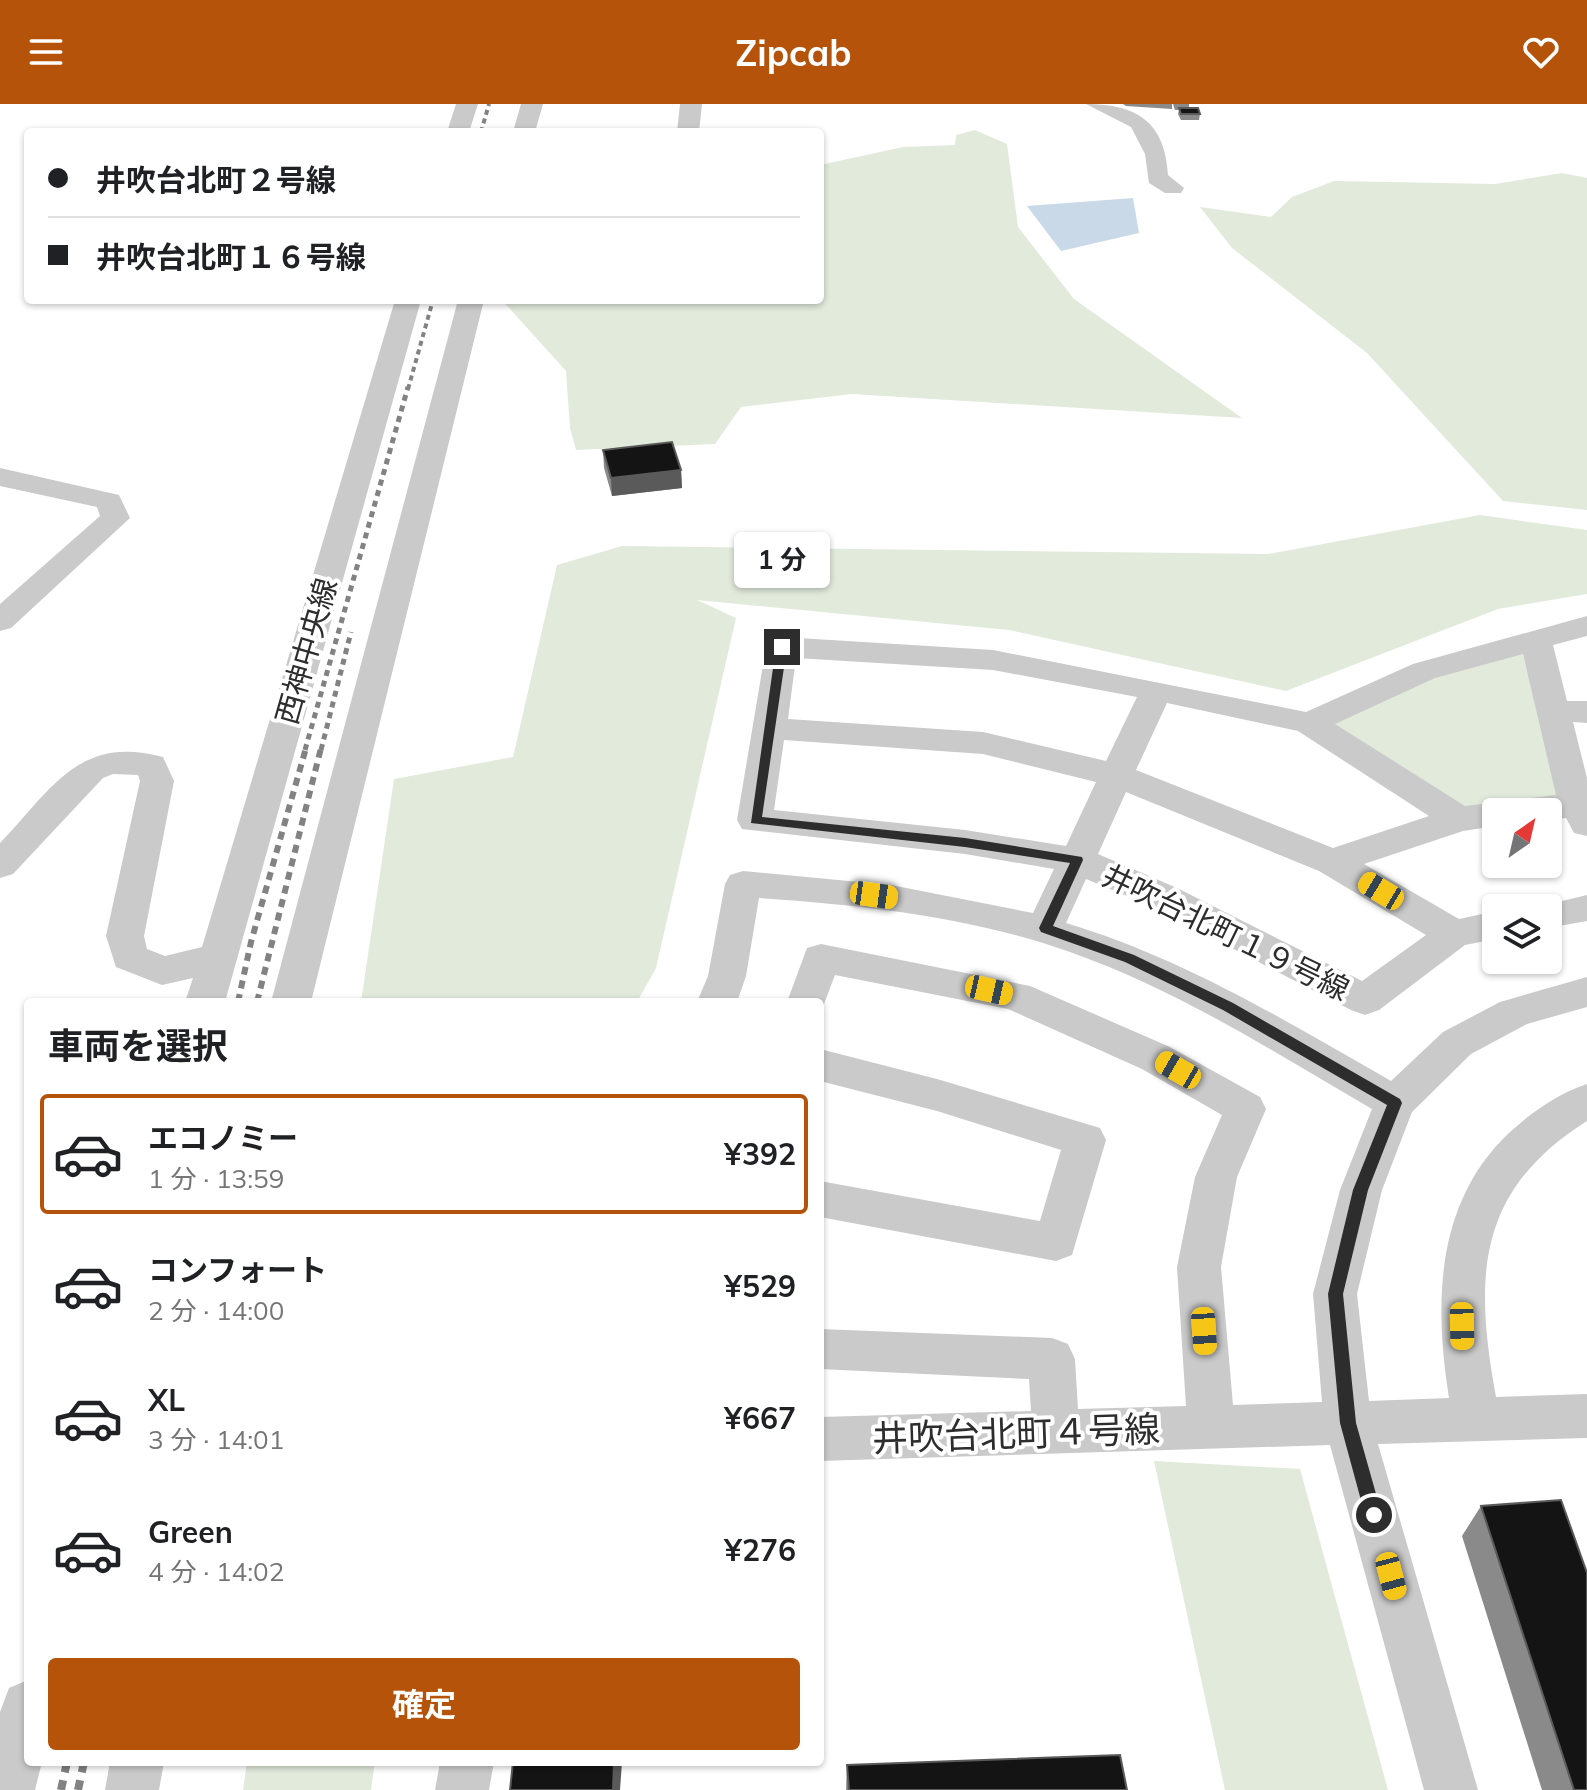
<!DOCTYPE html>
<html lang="ja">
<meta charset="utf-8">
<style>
:root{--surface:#fff;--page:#f2f2f2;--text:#202124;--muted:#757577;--line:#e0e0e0;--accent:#b45309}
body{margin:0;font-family:Mulish,"Noto Sans JP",sans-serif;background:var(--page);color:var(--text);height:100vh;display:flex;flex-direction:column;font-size:30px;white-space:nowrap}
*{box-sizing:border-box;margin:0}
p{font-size:26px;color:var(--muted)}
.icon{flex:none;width:44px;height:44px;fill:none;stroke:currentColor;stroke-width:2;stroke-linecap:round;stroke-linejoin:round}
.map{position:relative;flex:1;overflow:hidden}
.details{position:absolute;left:24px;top:894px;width:800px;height:768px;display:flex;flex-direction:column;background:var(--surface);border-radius:8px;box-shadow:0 2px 6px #0004}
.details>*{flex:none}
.hud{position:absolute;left:24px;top:24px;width:800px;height:176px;border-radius:8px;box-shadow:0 2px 6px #0004;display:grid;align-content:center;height:176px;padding:0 24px;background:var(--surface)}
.needle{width:52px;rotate:34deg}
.tools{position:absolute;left:1482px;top:694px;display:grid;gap:16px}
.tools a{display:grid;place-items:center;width:80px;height:80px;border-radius:8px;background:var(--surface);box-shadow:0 2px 6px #0004;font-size:40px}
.end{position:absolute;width:36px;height:36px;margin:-18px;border:10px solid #2d2d2d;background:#fff;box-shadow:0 0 0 4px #fff}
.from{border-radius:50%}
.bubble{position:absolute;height:56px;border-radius:8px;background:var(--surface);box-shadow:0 2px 6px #0004;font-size:26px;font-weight:700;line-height:56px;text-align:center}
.car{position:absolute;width:24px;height:48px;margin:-24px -12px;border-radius:10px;box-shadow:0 0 6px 2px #0007;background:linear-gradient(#f5c518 24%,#345 0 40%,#f5c518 0 76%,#345 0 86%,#f5c518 0)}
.hud b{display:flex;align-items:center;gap:28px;height:76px;font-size:30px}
.hud b+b{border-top:2px solid var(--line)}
.hud i{width:20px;height:20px;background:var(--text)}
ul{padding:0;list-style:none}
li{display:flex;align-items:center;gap:24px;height:120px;margin:0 16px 12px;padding:0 8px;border:4px solid transparent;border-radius:8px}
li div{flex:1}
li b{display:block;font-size:30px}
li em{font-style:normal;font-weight:700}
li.on{border-color:var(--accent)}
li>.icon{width:72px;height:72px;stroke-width:1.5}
h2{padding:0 24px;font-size:36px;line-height:96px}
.cta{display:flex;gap:16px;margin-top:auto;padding:16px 24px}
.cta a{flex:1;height:92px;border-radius:8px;background:var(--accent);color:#fff;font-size:32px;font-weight:700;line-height:92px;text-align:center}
header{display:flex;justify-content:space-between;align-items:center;height:104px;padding:0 24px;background:var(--accent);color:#fff;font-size:36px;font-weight:700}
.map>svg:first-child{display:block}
.green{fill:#e2eadc}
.water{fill:#c9d9e8}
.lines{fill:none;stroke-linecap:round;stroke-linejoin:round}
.minor{fill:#cacaca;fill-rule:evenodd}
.rail-far3{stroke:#828282;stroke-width:4;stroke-dasharray:5 4;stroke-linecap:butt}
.rail-far2{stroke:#828282;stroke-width:5;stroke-dasharray:6 5;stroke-linecap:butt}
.rail-far1{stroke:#828282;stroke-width:6;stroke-dasharray:8 6;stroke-linecap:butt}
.rail{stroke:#828282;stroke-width:8;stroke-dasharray:10 8;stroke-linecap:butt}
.wall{fill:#8a8a8a}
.shaded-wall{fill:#5a5a5a}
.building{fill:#141414;stroke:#5a5a5a;stroke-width:2}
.route{fill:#2d2d2d}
.labels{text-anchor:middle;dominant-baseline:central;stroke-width:8;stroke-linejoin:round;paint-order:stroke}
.street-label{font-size:30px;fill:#2d2d2d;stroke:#fff}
.near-street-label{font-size:36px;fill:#2d2d2d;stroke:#fff}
</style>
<header><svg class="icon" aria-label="menu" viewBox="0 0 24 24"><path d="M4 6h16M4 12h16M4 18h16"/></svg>Zipcab<svg class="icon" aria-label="heart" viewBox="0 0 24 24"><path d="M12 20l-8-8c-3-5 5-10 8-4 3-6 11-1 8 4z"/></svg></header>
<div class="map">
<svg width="1587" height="1686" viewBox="0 0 1587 1686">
<rect width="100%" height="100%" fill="#fff"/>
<path class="green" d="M975,26L1007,40L1018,123L1074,195L1242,314L852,290L741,303L715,340L576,346L570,324L566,267L502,196H820V61L903,43L955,41L956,31Z
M1562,69L1587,74V406L1503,397L1367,249L1232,144L1200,103L1271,113L1292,93L1334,77L1495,80Z
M1480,411L1587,426V490L1498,505L1286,587L1009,526L697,496L736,514L656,864L637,898H361L394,675L513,653L557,461L622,442L1268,450Z
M1522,548L1561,687L1549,696L1461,705L1328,621L1427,575Z
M1154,1357L1300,1365L1388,1686H1225Z
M247,1658H375L371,1686H243Z"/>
<path class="water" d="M1133,94L1139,129L1061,147L1027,102Z"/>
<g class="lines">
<path class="minor" d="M456,0H478L469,28H447Z
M521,0H543L535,28H513Z
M680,0H702L699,28H677Z
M1086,0C1137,0 1165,18 1168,71L1184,84L1181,89H1165L1149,79L1145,50L1131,23Z
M395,196H421L225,898H185L193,874L162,881L116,863L106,832L140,677L138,671L113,670L103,674L13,770L0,774V739C52,685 79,630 163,653L174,677L144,832L147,845L165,852L202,843Z
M458,196H484L311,898H271Z
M0,364L119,391L130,414L11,524L0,527V500L100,412L97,403L0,382Z
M1587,512V532L1553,541L1567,597H1587V619L1573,618L1587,674V732L1574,729L1566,714L1548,716V708H1496V722L1463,727L1364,760L1459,815L1496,807V835L1465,841L1379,906L1365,911L1351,906L1151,802L1086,775L1066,819C1183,854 1286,917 1391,977L1443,928L1500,898L1587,873V903L1527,920L1471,950L1412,1008L1382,1086L1357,1190L1369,1297L1449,1294C1434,1199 1435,1098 1510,1028C1532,1008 1559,989 1587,980V1017C1476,1087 1474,1173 1496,1293L1587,1290V1334L1378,1340L1478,1686H1424L1330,1341L820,1357V1313L1031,1307L1029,1275L820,1265V1225L1052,1234L1068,1240L1075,1255L1078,1305L1186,1302L1177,1163L1195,1073L1222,1011L1142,965L1008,905L835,871L821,908L820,898H787L807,844L821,840L1030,882L1170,943L1260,993L1266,1005L1237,1073L1221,1163L1233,1301L1322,1298L1313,1190L1340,1086L1372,1005C1274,948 1178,886 1070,848C971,813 863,801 759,794L746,872L737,898H697L708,872L725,780L730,771L743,767L891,781L1033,809L1054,765L965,750L742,725L737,716L766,543L771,536L782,533L993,546L1306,608L1413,560ZM1523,550L1556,691L1465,702L1335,620L1435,574ZM796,554L993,566L1137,593L1106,657L983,628L788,615ZM1167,599L1298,627L1429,712L1333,744L1136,666ZM784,636L983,650L1096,678L1066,742L965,726L774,706ZM1126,688L1319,767L1426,831L1362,877L1177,784L1098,750Z
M1587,791V817L1548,824V804H1533Z
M820,945L937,975L1100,1024L1106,1036L1072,1151L1056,1157L820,1113V1077L1040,1117L1061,1046L937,1007L820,977Z
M28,1576V1658H42L35,1686H0V1608L9,1584Z
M110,1658H164L159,1686H105Z
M440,1658H494L489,1686H435Z"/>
<path class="rail-far3" d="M481,28L489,0
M408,285L433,196"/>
<path class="rail-far2" d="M305,646L408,283
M321,646L351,528"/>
<path class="rail-far1" d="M238,898L251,838L306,644
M257,898L321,644"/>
<path class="rail" d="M61,1686L67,1658
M78,1686L84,1658"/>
</g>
<path class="wall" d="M1123,0H1172V5L1126,2Z
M1173,0H1189V4L1200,10L1199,16H1181L1178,10L1179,6H1175Z
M603,346L681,366L682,384L612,392L604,364Z
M1481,1402L1587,1686H1542L1462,1432Z
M847,1661L1127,1686H846Z"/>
<path class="shaded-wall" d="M681,366L682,384L612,392L611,374Z
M614,1658H622L620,1686H613Z"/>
<path class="building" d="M1179,4H1198L1200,10H1181Z
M672,338L681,366L611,374L603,346Z
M1561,1396L1587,1469V1686H1574L1481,1402Z
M1120,1651L1127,1686H849L847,1661Z
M513,1658H614L613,1686H510Z"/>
<path class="route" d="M782,540L787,543L762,713L965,734L1082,753L1083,756L1053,822L1134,851L1233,899L1400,995L1402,999L1368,1086L1343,1190L1356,1319L1382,1411L1380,1417H1368L1365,1411L1340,1319L1328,1190L1353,1086L1387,1001L1223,906L1125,858L1041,828L1039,824L1070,759L965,743L751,719L776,543Z"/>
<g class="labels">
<g class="street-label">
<text transform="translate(306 547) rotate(-74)">西神中央線</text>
<text transform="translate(1226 828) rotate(26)">井吹台北町１９号線</text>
</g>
<g class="near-street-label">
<text transform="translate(1016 1329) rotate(-2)">井吹台北町４号線</text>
</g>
</g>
</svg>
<div class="tools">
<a><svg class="needle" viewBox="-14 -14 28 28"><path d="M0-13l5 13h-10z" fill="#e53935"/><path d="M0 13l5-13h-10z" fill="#757577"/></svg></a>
<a><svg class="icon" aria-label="layers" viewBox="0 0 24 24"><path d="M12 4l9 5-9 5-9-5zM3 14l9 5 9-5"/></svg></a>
</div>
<i class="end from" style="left:1374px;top:1411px"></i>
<i class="end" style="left:782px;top:543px"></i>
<div class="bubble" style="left:734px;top:428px;width:96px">1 分</div>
<i class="car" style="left:1381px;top:787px;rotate:301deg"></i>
<i class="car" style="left:874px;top:791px;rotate:98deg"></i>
<i class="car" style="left:989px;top:886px;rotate:103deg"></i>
<i class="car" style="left:1178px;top:966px;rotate:300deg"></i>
<i class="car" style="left:1462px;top:1222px;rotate:179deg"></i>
<i class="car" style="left:1204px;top:1227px;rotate:176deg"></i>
<i class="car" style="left:1391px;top:1472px;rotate:165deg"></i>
<div class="hud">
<b><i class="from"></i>井吹台北町２号線</b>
<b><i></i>井吹台北町１６号線</b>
</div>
<section class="details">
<h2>車両を選択</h2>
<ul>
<li class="on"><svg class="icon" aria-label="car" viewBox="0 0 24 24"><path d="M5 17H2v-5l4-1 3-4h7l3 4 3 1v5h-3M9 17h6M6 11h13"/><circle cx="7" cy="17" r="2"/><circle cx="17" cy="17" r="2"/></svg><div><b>エコノミー</b><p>1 分 · 13:59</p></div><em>¥392</em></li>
<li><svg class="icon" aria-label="car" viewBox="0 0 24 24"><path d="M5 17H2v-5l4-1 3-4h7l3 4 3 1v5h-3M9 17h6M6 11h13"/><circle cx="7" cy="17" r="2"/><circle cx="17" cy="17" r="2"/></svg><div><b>コンフォート</b><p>2 分 · 14:00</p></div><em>¥529</em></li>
<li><svg class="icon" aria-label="car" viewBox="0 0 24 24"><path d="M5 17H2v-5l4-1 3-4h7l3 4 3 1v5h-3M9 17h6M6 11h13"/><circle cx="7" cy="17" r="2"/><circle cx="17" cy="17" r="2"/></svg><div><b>XL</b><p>3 分 · 14:01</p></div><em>¥667</em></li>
<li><svg class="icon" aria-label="car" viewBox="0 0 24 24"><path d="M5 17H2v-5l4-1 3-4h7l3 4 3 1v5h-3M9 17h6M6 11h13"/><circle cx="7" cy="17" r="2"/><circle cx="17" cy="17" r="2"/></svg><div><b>Green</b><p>4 分 · 14:02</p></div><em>¥276</em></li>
</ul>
<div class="cta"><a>確定</a></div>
</section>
</div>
